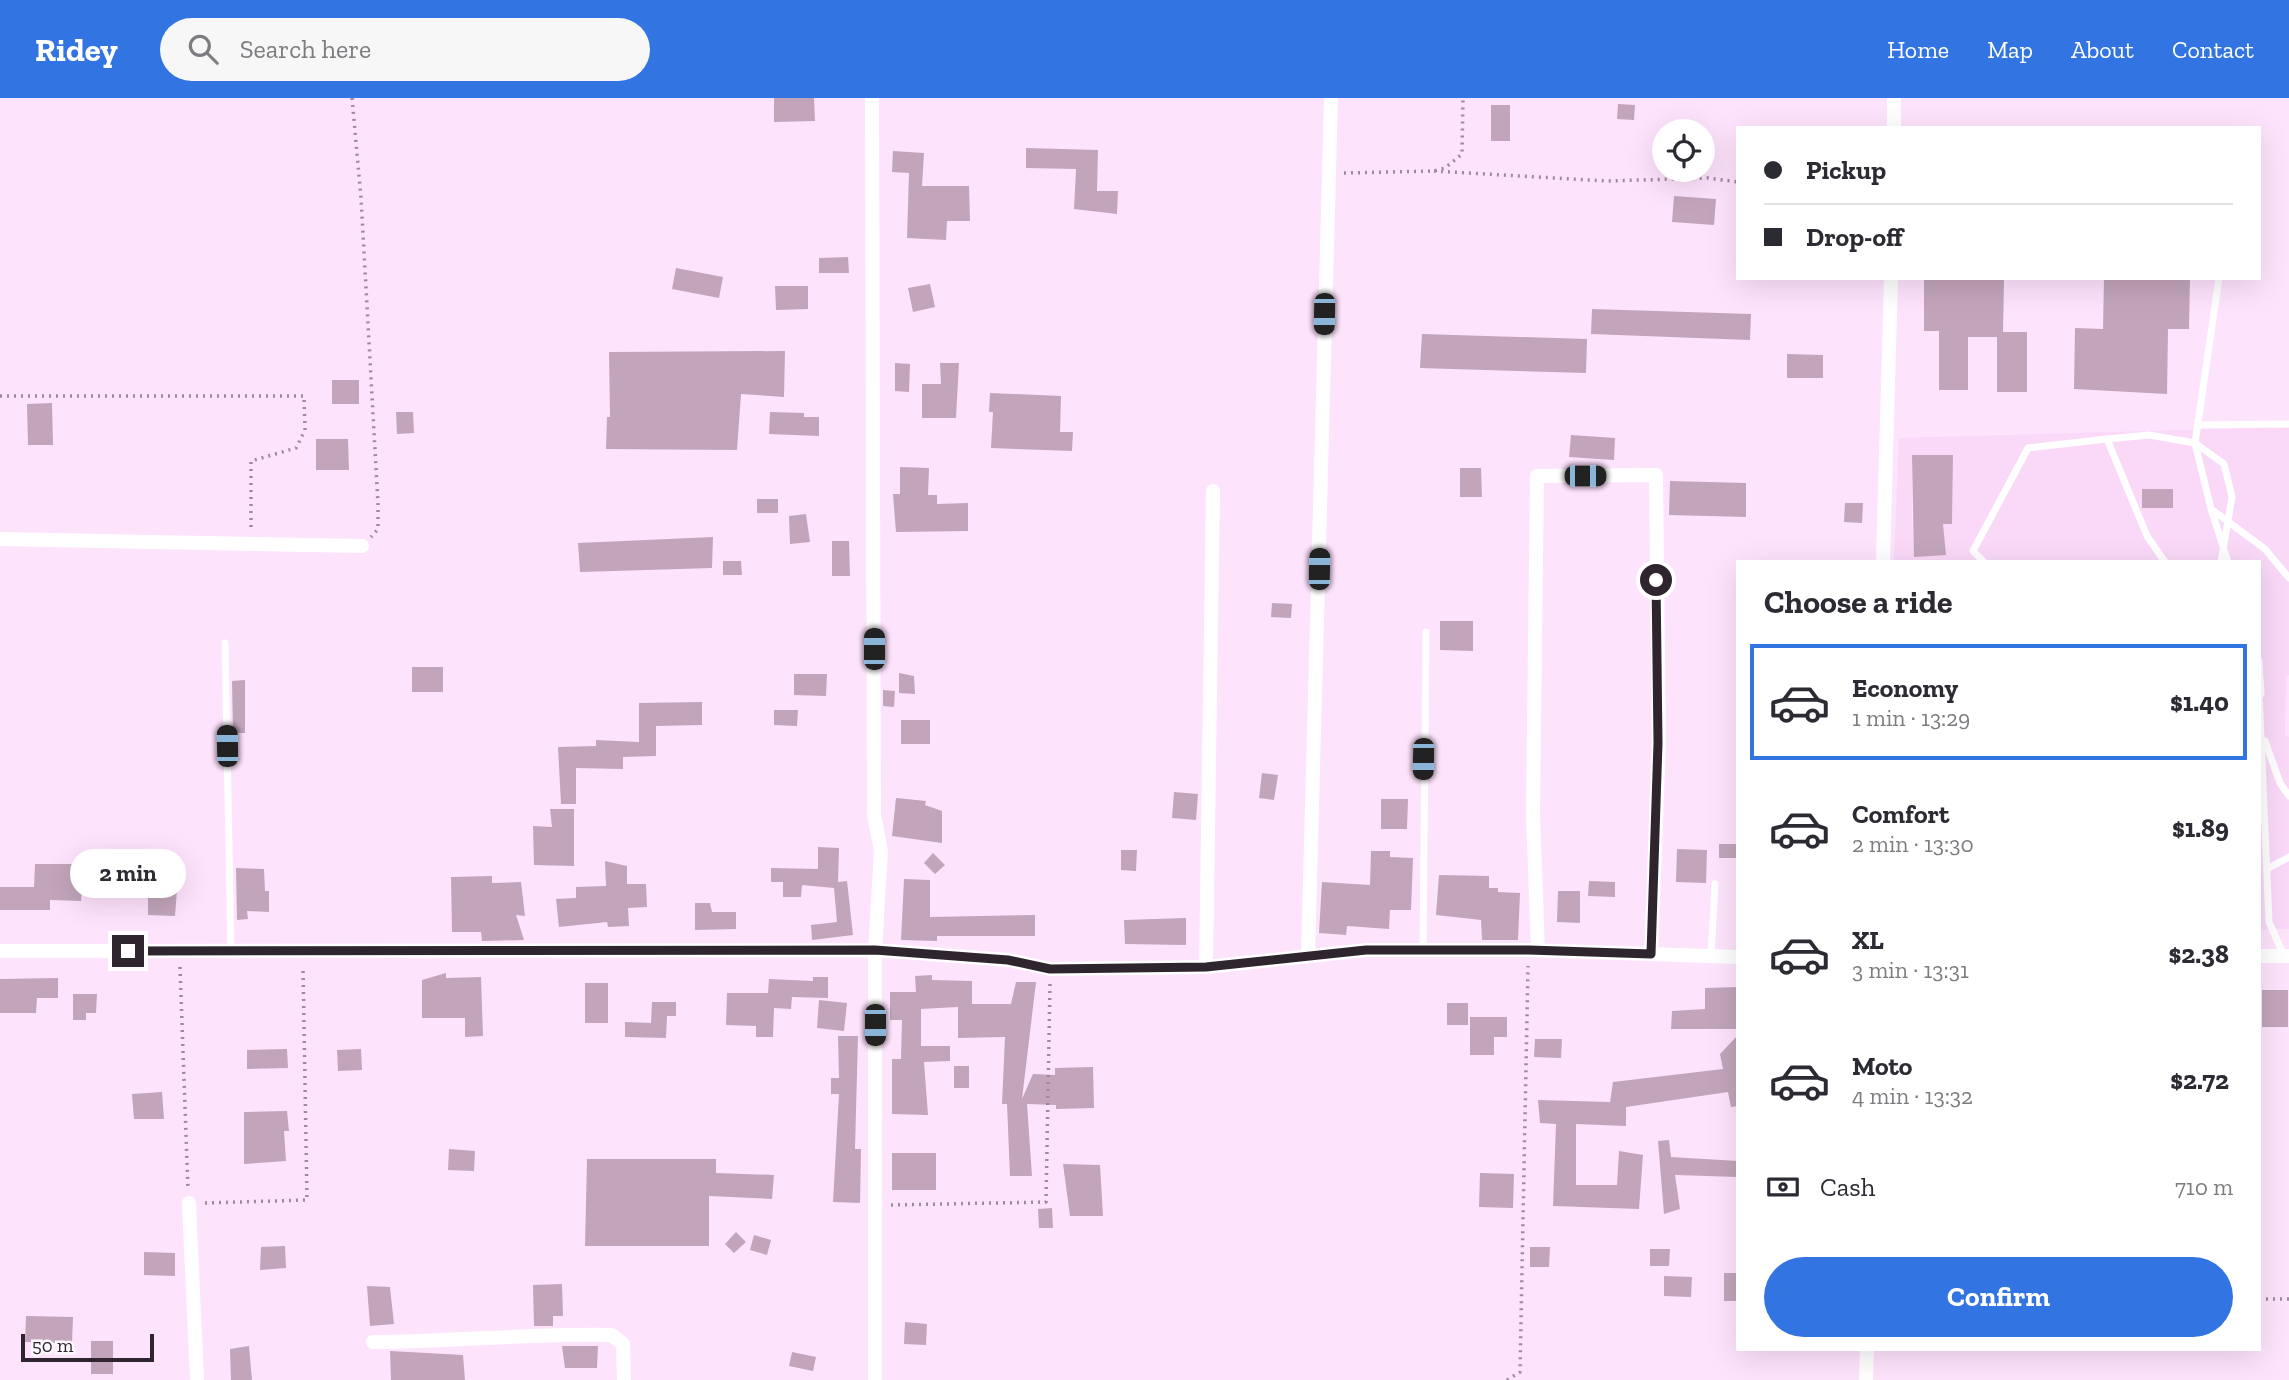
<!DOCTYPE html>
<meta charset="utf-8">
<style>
:root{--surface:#fff;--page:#f7f7f7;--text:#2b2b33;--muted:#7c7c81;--line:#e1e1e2;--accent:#3274e1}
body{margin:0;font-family:"Zilla Slab",serif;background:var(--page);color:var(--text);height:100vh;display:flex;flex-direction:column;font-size:26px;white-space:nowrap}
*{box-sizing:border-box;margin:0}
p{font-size:23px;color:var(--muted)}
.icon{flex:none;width:38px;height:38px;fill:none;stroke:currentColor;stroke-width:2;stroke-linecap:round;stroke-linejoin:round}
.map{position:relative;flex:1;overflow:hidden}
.details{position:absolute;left:1736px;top:462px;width:525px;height:791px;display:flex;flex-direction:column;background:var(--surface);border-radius:0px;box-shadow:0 7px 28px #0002}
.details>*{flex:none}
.banner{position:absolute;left:1736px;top:28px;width:525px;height:154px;border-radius:0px;box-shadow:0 7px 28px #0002;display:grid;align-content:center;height:154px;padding:0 28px;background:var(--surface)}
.controls{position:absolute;left:1652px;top:21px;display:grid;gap:14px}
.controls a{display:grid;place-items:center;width:63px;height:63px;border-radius:50%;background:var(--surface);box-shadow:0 7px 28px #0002;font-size:35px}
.scale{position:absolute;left:21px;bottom:18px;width:133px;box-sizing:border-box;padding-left:7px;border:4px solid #2f252f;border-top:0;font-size:19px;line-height:24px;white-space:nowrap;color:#2f252f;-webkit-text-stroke:5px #fdf8fd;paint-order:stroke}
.end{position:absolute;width:32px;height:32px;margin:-16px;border:9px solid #2f252f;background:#fff;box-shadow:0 0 0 4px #fff}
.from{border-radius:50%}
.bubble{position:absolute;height:49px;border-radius:24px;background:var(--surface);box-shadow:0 7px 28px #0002;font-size:23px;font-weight:800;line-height:49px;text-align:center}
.car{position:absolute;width:21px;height:42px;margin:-21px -10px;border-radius:9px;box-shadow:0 0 5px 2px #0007;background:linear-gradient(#222 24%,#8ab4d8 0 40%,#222 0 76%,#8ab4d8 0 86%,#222 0)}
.banner b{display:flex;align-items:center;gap:24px;height:66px;font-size:26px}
.banner b+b{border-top:2px solid var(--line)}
.banner i{width:18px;height:18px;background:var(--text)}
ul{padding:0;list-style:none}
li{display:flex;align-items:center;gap:21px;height:116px;margin:0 14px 10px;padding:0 14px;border:4px solid transparent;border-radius:0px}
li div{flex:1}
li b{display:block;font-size:26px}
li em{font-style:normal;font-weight:800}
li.on{border-color:var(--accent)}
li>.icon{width:63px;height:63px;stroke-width:1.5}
h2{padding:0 28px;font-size:32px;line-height:84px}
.pay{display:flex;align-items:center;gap:18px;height:77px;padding:0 28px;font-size:26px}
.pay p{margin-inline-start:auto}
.action{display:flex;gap:14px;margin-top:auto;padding:14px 28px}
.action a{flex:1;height:80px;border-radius:42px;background:var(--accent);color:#fff;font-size:28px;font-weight:800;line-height:80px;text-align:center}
header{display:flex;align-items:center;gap:42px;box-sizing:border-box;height:98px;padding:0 35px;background:var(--accent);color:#fff}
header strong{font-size:33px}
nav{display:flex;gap:38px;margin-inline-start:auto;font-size:24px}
.search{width:490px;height:63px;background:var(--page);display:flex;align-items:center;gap:18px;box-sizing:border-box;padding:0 24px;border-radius:38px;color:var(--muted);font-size:26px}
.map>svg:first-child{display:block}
.built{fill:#f9d8f8;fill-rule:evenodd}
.building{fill:#c2a5bb}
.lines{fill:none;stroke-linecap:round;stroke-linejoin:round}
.path{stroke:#9d8a9c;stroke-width:3.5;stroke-dasharray:2 5;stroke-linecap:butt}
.service{stroke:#fff;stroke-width:7}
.minor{stroke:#fff;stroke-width:14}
.route{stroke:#2f252f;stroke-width:9}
</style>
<header>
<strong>Ridey</strong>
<div class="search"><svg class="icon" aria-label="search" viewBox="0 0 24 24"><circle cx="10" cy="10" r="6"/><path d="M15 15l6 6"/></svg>Search here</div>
<nav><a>Home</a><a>Map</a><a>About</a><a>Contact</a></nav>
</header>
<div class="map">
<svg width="2289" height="1282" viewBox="0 0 2289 1282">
<rect width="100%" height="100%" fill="#fee3fd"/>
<path class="built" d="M2289,329V577L2286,578L2285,638L2289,639V831H2259V464H1894L1899,340ZM1912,357H1953L1952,426L1912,425Z"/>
<path class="building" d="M774,0H814L815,23L774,24Z
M1618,6L1635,7L1634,22L1617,21Z
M1491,7H1510V43H1491Z
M1026,50L1098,52L1097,93H1118L1117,116L1074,111L1076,71L1026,70Z
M893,53L924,55L922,88H969L970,123H947L946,142L907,140L909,75L892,74Z
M1674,98L1716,101L1714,127L1672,124Z
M848,159L849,175H819V160Z
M676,170L723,179L719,200L672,191Z
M1924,180H2004L2003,234H2027V294H1997V239H1968V292H1939V233H1924Z
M2104,180H2190L2189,231H2168L2167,296L2074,291L2075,230L2103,231Z
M930,186L935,209L913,214L908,190Z
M775,188H808V211L776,212Z
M1592,211L1751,216L1750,242L1591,236Z
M1422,236L1587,241L1586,275L1420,270Z
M785,253L784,299L741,296L737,352L606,351L607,319H610L609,254Z
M1787,256L1823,257V280H1787Z
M895,265L910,266L909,294L895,293Z
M940,265H959L956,320H922V286H941Z
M332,282H359V306H332Z
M990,295L1061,298L1060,334H1073L1072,353L991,350L993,314H989Z
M52,305L53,347H28L27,306Z
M396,314H413L414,335L397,336Z
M770,314L804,315V319H819V338L769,336Z
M1571,337L1615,340L1614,362L1569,359Z
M316,341H348L349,372H316Z
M1912,357H1953L1952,426H1943L1946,457L1914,459Z
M900,369L929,370L928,397H937V406L968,405V433L896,434L893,396H900Z
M1460,370H1481L1482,399H1460Z
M1670,383L1746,385V419L1669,417Z
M2142,391H2173V410H2142Z
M757,401H778V415H757Z
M1845,405H1863L1862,425L1844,424Z
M806,416L810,444L790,446L789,418Z
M713,439L712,470L580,474L578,445Z
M832,443H849L850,478H832Z
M723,463H741L742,477H723Z
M1272,505L1292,506L1291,520L1271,519Z
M1440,523H1473V553L1440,552Z
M412,569H443V594H412Z
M899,575L914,578L915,596L899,595Z
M794,576H827L826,598L794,597Z
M245,582V635H233L232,583Z
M883,592L895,593L894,609L883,608Z
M702,604V627L656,628V658L623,659V671L576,670V706H561L558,649L596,648V642L639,644V605Z
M774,612H798L797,628L774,627Z
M901,622H930V646H901Z
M1262,675L1278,677L1274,702L1259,700Z
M1174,694L1198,696L1196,722L1172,720Z
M896,700L926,703L925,707L942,713V745L892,738Z
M1381,701H1408L1407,731H1381Z
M550,711H574V768L534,767L533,728L552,729Z
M1719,746H1738V760H1719Z
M818,749L839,750L838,784L847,783L853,837L812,842L811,827L837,824L834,790L802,787L801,799H783V784H771V770L818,771Z
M1677,751L1707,752L1706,785L1676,784Z
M1121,752H1137L1136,773L1121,772Z
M1371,753H1390V759L1413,760L1411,812H1390L1389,831L1347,828L1346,837L1319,835L1322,784L1370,787Z
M933,755L945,767L935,776L924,765Z
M605,763L627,768V786H646L647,809L628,810L629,828L608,829L607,824L559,829L556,801L576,800V789L606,788Z
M35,766H167V778L178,779L175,818L148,817V789L82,788L81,803L50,802V812H0V789H34Z
M236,770L264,771L265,793H269V814L247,813L248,821L237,822Z
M1439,777L1489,778V790H1498V794L1520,795L1518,842H1482L1481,822L1436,817Z
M492,778V785L521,784L525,818L516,817L524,842L482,843L481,834H452L451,779Z
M904,781L930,782V819L1035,817V838H937V843L901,842Z
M1589,783L1615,784V799L1588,798Z
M1558,793H1580V825L1557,824Z
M695,805H710L712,814H736V831L695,832Z
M1186,820V847L1125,846L1124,822Z
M446,875V880L481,879L483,938L465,939V920H422V882Z
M932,877V882L972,883V906H1011L1016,884H1036L1022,1001L1033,976L1055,977V970L1093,969L1094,1010L1056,1011V1007L1027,1006L1032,1078H1010L1007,1006H1002L1005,939L958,940V909L921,911V948H950V963L924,964L928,1017L892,1016V961H901L902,922H890V894H916L915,878Z
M813,879H828V900L792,899L791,911L774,910L773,939H756V928L726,927L727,895H768L769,881L813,883Z
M58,880V900H37L36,915H0V881Z
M585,885H608V925H585Z
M1738,889V931H1671L1672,913L1705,911V890Z
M2262,892H2288V929H2262Z
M73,896H97L96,915H86V922H73Z
M819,902L847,905L844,933L817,930Z
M652,904H676V918H667L666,940L625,939V924L651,925Z
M1447,905H1468V927H1447Z
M1470,919H1507V939H1494V957H1470Z
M1738,937V1008L1731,1009L1728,994L1626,1009V1028L1576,1026V1087H1617L1619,1053L1643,1057L1639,1111L1553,1108L1556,1026L1540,1025L1538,1002L1610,1004L1613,984L1723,971L1720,956Z
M838,938H858L855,1051H861L860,1105L833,1104L839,996H831V980H839Z
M1535,941H1562L1561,960L1534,959Z
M287,951L288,970L247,971V952Z
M361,951L362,972L338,973L337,952Z
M954,968H969V990H954Z
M162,994L164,1021H134L132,996Z
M287,1013L289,1033H284L286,1063L244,1066V1014Z
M1669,1042L1671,1059L1738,1063V1079L1675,1077L1680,1111L1664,1116L1658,1043Z
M449,1051L475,1053L474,1073L448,1072Z
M892,1055H936V1092H892Z
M587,1061H716V1075L774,1077L772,1101L709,1098V1148H585Z
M1063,1066L1100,1067L1103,1118H1070Z
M1480,1075L1514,1076L1513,1110L1479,1109Z
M1052,1110L1053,1130H1039L1038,1111Z
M736,1134L746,1144L734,1155L725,1146Z
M754,1137L771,1142L767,1157L750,1152Z
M285,1148L286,1170L260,1172L261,1149Z
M1530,1149H1550L1549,1169H1530Z
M1650,1151H1670L1669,1168H1650Z
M144,1154L175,1155V1178L144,1177Z
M1724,1175H1738V1203H1724Z
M1664,1178L1692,1179L1691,1199L1664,1198Z
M562,1186L563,1218H553V1228H534L533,1187Z
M367,1188L390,1189L394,1226L370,1228Z
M26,1218L73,1219L72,1245L25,1244Z
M905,1224L927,1226L926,1247L904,1246Z
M91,1243H113V1276H91Z
M249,1248L252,1282H231L230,1251Z
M562,1248H598L597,1270H565Z
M390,1253L463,1257L465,1282H391Z
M792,1254L816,1259L813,1273L789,1268Z"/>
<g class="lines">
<path class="path" d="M352,0L361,100L378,406V431L371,439
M1434,73L1606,83L1708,80L1738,84
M1344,75L1434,73L1445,70L1462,56L1463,0
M0,298H304L305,332L296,350L251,363V432
M180,869L188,1092
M205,1105L307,1102L303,869
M891,1107L1046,1104L1050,885
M2259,1201H2289
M1507,1282L1520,1274L1528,868"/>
<path class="service" d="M2219,180L2195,345L2224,366L2232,399L2221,464
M2198,327L2289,326
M2107,341L2149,337L2195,345L2211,411L2228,464
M2211,411L2265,451L2289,480
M1984,464L1973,453L2028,350L2107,341L2147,438L2165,464
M225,545L231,852
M2259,563L2261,596
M2259,594L2269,824L2284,858
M2265,643L2280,685L2289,698
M2267,771L2289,759
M1423,851L1426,534
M1711,858L1715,786"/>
<path class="minor" d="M872,0L874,717L881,753L875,852V1282
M1894,30V0
M0,441L362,448
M1883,464L1891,180
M1538,852L1533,717L1537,378L1656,377L1659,645L1651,856
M0,853L875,852L1008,862L1050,871L1206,869L1366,852H1529L1738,859
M1308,858L1331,0
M2259,858H2289
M1206,869L1213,393
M189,1105L197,1282
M373,1244C453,1244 532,1235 612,1237L623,1246L624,1282
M1866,1282L1867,1251"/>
</g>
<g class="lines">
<path class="route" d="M128,853L875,852L1008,862L1050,871L1206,869L1366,852H1529L1651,856L1658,645L1656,482"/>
</g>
</svg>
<div class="controls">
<a><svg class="icon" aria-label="locate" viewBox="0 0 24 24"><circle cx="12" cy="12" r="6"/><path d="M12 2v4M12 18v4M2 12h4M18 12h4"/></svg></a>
</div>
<div class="scale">50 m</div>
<i class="end from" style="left:1656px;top:482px"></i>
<i class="end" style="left:128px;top:853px"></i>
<div class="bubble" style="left:70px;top:751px;width:116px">2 min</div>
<i class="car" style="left:1324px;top:216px;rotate:181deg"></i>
<i class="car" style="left:1585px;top:378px;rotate:90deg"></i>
<i class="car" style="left:1319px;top:471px;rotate:1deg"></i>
<i class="car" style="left:874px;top:551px;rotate:0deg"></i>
<i class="car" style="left:227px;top:648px;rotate:359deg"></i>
<i class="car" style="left:1423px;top:661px;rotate:181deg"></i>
<i class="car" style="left:875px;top:927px;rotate:180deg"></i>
<div class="banner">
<b><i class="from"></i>Pickup</b>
<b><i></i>Drop-off</b>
</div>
<section class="details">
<h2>Choose a ride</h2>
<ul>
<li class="on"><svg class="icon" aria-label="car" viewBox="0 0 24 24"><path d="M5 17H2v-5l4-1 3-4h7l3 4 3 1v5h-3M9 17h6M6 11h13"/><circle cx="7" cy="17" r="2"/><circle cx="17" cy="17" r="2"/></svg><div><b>Economy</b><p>1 min · 13:29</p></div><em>$1.40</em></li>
<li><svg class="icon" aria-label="car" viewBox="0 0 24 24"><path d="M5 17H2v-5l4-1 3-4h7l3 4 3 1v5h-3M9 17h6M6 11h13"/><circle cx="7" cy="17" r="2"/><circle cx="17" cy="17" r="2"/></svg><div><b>Comfort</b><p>2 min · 13:30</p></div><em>$1.89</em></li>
<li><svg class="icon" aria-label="car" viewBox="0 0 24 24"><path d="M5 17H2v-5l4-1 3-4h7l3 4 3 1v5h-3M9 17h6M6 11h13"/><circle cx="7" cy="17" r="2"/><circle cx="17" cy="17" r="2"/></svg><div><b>XL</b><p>3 min · 13:31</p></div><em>$2.38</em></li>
<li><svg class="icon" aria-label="car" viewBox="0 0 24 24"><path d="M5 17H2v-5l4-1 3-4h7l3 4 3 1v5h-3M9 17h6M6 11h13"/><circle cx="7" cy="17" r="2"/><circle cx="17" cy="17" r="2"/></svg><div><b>Moto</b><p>4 min · 13:32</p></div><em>$2.72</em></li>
</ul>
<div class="pay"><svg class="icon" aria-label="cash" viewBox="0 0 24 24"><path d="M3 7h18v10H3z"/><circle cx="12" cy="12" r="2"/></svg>Cash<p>710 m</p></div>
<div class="action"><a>Confirm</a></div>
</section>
</div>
